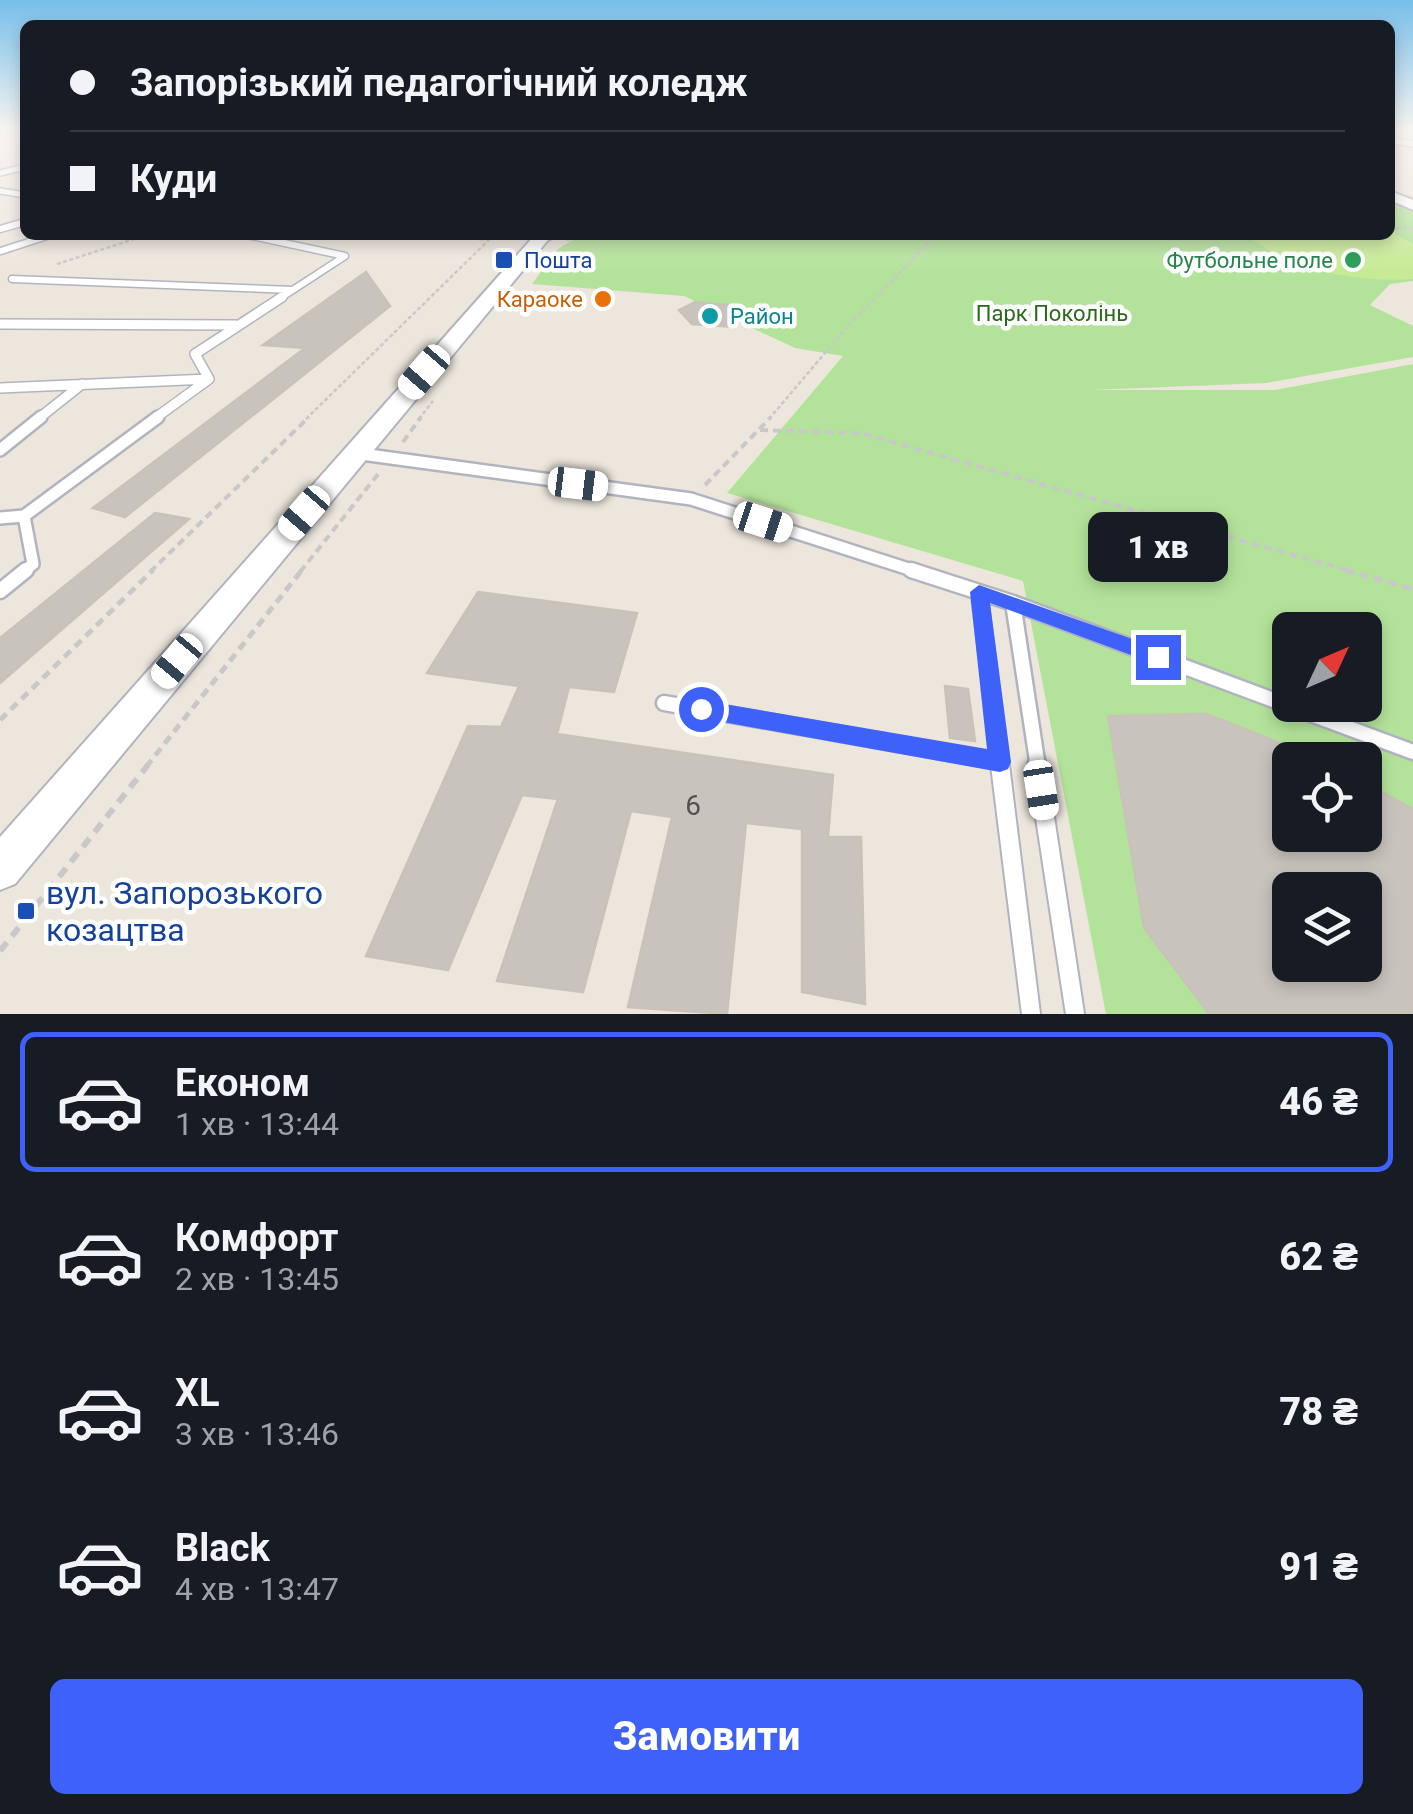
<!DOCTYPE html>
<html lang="uk">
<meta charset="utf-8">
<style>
:root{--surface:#171b24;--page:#242831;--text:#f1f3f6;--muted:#9ea1a6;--line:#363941;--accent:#3e61f9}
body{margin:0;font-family:Roboto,sans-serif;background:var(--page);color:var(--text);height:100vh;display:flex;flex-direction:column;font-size:38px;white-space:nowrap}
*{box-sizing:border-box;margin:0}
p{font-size:32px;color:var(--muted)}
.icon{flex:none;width:55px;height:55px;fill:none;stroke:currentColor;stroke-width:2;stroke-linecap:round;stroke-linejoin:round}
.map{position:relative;height:1014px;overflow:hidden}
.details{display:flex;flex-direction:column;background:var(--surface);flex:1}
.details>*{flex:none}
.hud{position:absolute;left:20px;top:20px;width:1375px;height:220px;border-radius:15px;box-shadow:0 5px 15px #0003;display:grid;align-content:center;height:220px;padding:0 50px;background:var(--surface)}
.needle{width:65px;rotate:46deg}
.buttons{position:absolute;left:1272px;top:612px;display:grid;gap:20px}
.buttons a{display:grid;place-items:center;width:110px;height:110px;border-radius:15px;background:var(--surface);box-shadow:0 5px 15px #0003;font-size:50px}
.end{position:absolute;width:45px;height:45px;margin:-22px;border:12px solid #3e61f9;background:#fff;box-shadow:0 0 0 5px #fff}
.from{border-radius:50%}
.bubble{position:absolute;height:70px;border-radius:15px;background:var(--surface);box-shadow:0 5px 15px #0003;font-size:32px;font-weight:800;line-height:70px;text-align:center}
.car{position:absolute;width:30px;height:60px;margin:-30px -15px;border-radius:12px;box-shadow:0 0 8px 2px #0007;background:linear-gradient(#fff 24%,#345 0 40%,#fff 0 76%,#345 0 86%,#fff 0)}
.hud b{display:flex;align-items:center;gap:35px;height:95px;font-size:38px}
.hud b+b{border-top:2px solid var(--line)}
.hud i{width:25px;height:25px;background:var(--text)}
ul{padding:18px 0 0;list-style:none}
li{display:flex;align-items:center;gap:30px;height:140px;margin:0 20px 15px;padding:0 30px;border:5px solid transparent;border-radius:15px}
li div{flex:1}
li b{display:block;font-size:38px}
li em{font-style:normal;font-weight:800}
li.current{border-color:var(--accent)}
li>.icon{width:90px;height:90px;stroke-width:1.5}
.cta{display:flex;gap:20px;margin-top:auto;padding:20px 50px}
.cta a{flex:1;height:115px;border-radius:15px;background:var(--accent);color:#fff;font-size:40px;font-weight:800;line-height:115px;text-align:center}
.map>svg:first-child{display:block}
.green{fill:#b3e39a;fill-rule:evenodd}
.pitch{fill:#c7ea96}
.building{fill:#c8c3bd;stroke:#c8c2b7;stroke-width:2.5;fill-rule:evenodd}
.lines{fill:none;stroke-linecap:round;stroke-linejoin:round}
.service-far5-casing{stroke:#b1b4bf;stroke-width:8}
.service-far4-casing{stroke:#b1b4bf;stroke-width:9}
.service-far3-casing{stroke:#b1b4bf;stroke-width:12}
.service-far2-casing{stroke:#b1b4bf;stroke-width:16}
.service-far1-casing{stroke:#b1b4bf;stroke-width:19}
.service-casing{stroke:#b1b4bf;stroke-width:22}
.tertiary-casing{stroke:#b1b4bf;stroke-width:4}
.path-far3{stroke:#c8c8c8;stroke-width:2.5;stroke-dasharray:4 2.5;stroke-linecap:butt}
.path-far2{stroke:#c8c8c8;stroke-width:4;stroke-dasharray:8 5;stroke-linecap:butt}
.path-far1{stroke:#c8c8c8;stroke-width:5;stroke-dasharray:9 6;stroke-linecap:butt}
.path{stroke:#c8c8c8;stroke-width:6;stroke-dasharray:11 8;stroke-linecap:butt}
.service-far5{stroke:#fff;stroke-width:5}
.service-far4{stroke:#fff;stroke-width:6}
.service-far3{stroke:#fff;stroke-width:9}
.service-far2{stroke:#fff;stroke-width:11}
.service-far1{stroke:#fff;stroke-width:14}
.service{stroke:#fff;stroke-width:18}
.tertiary{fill:#fff;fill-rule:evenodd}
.route{fill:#3e61f9}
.transit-dot{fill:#1a4fb4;stroke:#fff;stroke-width:4}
.leisure-dot{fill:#2e9e5b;stroke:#fff;stroke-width:4}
.food-dot{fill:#e8710a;stroke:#fff;stroke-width:4}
.culture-dot{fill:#0f9aa8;stroke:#fff;stroke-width:4}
.labels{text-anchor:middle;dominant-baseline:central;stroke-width:9;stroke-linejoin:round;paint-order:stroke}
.far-transit-label{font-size:22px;fill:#164399;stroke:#fff;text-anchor:start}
.far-leisure-label{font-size:22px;fill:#27864d;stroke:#fff;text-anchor:end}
.far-food-label{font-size:22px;fill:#c56008;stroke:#fff;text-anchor:end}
.far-park-label{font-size:22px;fill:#2b691b;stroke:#fff}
.far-culture-label{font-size:22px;fill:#0d838f;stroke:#fff;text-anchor:start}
.near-number-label{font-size:28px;fill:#525150}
.near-transit-label{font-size:32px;fill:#164399;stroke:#fff;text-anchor:start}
</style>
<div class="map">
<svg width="1413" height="1014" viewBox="0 0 1413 1014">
<rect width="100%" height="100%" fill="#ede6dd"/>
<path class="green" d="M1390,200L1413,211V281L1390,284L1370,305L1413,326V357L1266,383L1091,390H1275L1413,364V1014H1106L1023,581L727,493L843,356L795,348L684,296L532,284L558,249L581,235H1390ZM1290,630H1365V705H1290ZM1290,760H1365V835H1290ZM1290,890H1365V965H1290Z"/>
<path class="pitch" d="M1390,231L1413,244V279C1356,283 1292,270 1246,235H1390Z"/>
<path class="building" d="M366,272L390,306L125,517L93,508L305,348L263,345Z
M695,302L740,306L735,327L692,324L679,310Z
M155,513L189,519L0,683V638Z
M478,592L637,613L614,692L569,687L557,734L833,775L828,837H861L865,1004L802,992V829L746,823L727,1014L628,1007L672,817L631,811L583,992L497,981L558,799L522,795L448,970L366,956L468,726L501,727L519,686L427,673Z
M945,686L968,689L975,741L950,738Z
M1206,714L1290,747V835H1365V783L1413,809V1014H1209L1144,928L1108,716ZM1290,890H1365V965H1290Z"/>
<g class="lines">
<g class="service-far5-casing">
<path id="service-far5" d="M1390,140L1413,144
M0,173L25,167
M0,191L25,195"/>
</g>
<g class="service-far4-casing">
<path id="service-far4" d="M0,229L25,222
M247,235L345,256L279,299
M1,251L50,235
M12,279L292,290"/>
</g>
<g class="service-far3-casing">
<path id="service-far3" d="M0,324L236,325
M0,388L209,379
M38,419L82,384
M154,419L209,379L195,354L282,297"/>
</g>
<g class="service-far2-casing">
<path id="service-far2" d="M0,450L41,417
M354,453L691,499L918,572
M0,518L24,516
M23,572L33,564L24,516L158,417"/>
</g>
<g class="service-far1-casing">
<path id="service-far1" d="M911,570L1013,603L1413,752
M0,591L26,570
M979,592L1001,767
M1013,603L1038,767
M664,703L1000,762"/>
</g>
<g class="service-casing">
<path id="service" d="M1000,765L1031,1014
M1037,765L1075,1014"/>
</g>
<g class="tertiary-casing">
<path id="tertiary" d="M6,130H25V135L8,132Z
M1390,191L1413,200V210L1390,200Z
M535,235H556L547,241L15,884L0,890V837Z"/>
</g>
<path class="path-far3" d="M1390,228H1413
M460,235L485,240
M567,240L579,235
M57,264L147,235
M306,419L494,235
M419,419L433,401
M769,419L847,327L936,235"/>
<path class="path-far2" d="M760,430L860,433L1354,572
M403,442L421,417
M705,485L771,417
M150,572L309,417
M300,572L379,473"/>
<path class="path-far1" d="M1345,570L1413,589
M0,720L153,570
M146,767L302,570"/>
<path class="path" d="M0,951L148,765"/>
<use href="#service-far5" class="service-far5"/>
<use href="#service-far4" class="service-far4"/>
<use href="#service-far3" class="service-far3"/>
<use href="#service-far2" class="service-far2"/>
<use href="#service-far1" class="service-far1"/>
<use href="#service" class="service"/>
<use href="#tertiary" class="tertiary"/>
</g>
<linearGradient id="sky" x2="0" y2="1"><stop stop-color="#78beea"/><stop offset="0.48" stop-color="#f7f4f0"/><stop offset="1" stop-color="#f7f4f0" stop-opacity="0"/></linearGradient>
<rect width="1413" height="272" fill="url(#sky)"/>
<path class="route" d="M979,585L1166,651L1169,657L1158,665L990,603L1011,762L1008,769L1000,772L701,718L690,709L701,700L987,749L970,592Z"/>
<g class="transit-dot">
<rect x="494" y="250" width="20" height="20" rx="5"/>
<rect x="16" y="901" width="20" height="20" rx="5"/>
</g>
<circle class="leisure-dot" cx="1353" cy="260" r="10"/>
<circle class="food-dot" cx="603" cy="299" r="10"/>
<circle class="culture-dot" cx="710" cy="316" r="10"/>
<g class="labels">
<g class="far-transit-label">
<text x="524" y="260">Пошта</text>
</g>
<g class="far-leisure-label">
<text x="1333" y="260">Футбольне поле</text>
</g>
<g class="far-food-label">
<text x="583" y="299">Караоке</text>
</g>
<g class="far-park-label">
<text x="1052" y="313">Парк Поколінь</text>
</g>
<g class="far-culture-label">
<text x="730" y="316">Район</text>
</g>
<g class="near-number-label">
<text x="693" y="805">6</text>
</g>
<g class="near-transit-label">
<text x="46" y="893">вул. Запорозького<tspan x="46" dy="37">козацтва</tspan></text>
</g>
</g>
</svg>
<div class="buttons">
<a><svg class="needle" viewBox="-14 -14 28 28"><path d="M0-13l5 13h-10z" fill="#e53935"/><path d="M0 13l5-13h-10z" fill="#9ea1a6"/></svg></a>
<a><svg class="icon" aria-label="locate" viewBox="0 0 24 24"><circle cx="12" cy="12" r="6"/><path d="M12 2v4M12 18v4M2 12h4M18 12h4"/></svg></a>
<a><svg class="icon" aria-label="layers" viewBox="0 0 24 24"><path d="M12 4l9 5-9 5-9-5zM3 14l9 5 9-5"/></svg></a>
</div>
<i class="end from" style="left:701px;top:709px"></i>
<i class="end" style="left:1158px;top:657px"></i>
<div class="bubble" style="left:1088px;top:512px;width:140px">1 хв</div>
<i class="car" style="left:424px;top:372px;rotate:221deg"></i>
<i class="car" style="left:578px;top:484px;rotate:97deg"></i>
<i class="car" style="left:304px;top:513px;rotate:221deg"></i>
<i class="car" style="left:763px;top:522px;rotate:108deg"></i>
<i class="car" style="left:177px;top:661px;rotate:220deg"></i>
<i class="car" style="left:1041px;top:790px;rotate:171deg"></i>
<div class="hud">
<b><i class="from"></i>Запорізький педагогічний коледж</b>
<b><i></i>Куди</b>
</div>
</div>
<section class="details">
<ul>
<li class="current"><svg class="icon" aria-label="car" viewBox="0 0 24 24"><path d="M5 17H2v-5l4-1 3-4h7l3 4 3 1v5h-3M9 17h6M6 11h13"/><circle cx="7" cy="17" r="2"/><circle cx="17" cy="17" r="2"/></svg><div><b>Економ</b><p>1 хв · 13:44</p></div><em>46 ₴</em></li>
<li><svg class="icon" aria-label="car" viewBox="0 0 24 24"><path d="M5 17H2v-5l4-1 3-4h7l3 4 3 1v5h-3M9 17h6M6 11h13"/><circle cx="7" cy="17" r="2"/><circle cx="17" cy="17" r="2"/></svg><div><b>Комфорт</b><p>2 хв · 13:45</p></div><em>62 ₴</em></li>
<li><svg class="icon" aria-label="car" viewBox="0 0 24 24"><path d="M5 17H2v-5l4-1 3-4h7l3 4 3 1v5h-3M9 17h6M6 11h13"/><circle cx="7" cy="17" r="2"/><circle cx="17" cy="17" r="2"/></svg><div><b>XL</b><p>3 хв · 13:46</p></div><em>78 ₴</em></li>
<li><svg class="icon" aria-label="car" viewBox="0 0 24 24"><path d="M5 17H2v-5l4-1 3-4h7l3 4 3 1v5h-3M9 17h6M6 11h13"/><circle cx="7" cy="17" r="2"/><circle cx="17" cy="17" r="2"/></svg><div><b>Black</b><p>4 хв · 13:47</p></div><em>91 ₴</em></li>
</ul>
<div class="cta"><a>Замовити</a></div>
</section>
